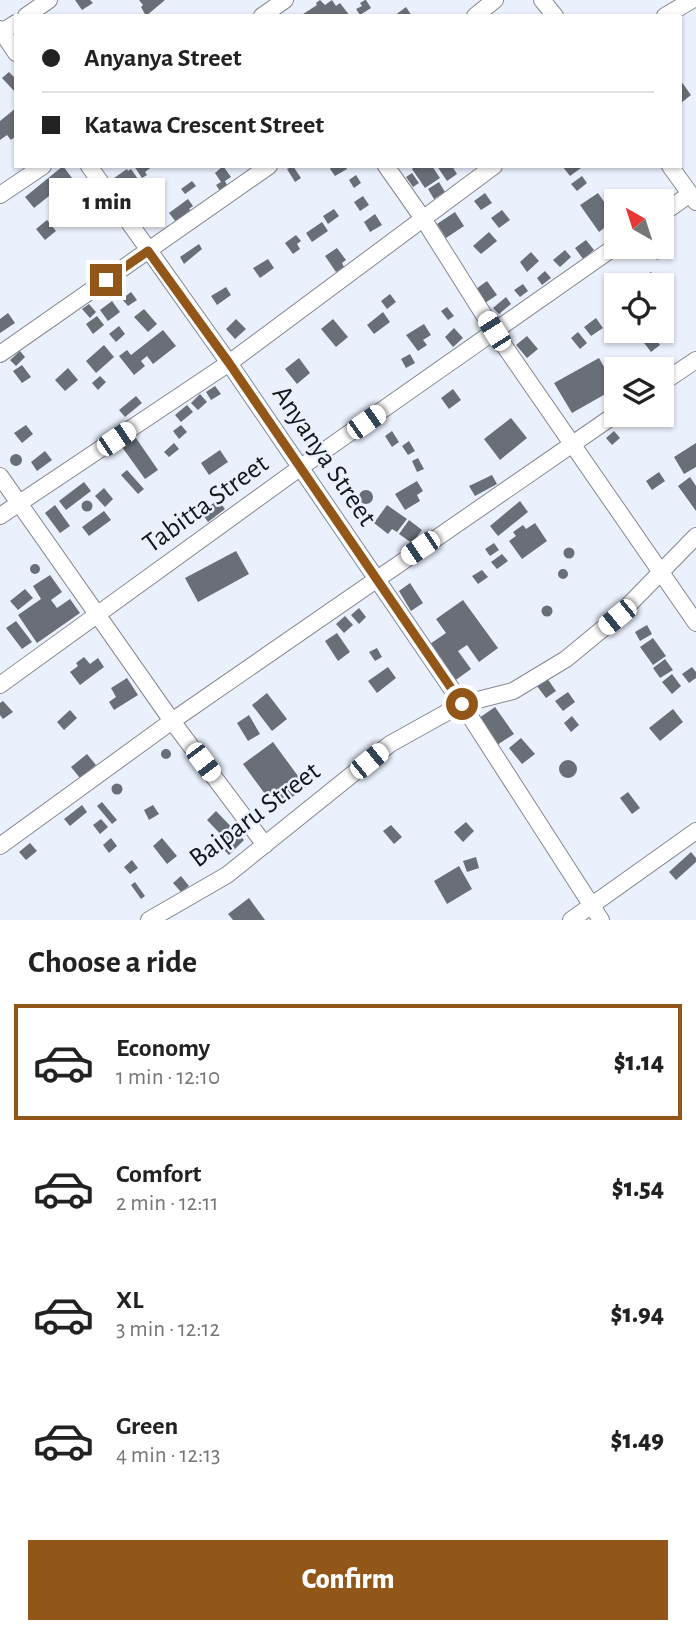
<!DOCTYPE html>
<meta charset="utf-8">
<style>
:root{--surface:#fff;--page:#f2f2f2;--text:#222;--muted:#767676;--line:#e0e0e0;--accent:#935619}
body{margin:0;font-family:"Alegreya Sans",sans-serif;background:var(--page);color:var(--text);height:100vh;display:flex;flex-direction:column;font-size:26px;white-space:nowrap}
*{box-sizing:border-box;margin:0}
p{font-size:23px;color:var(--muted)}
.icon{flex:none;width:38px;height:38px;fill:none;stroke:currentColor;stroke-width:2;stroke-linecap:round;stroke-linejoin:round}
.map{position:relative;height:920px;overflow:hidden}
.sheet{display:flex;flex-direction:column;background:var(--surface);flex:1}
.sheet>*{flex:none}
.hud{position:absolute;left:14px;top:14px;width:668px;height:154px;border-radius:0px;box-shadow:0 2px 5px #0004;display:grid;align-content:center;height:154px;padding:0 28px;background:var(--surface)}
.needle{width:46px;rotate:321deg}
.tools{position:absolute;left:604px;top:189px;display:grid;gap:14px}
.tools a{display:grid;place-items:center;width:70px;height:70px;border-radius:0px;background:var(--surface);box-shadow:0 2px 5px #0004;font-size:35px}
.end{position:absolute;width:32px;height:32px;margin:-16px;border:9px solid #935619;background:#fff;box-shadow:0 0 0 4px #fff}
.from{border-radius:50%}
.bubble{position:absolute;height:49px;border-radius:0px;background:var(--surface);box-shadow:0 2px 5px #0004;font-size:23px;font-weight:800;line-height:49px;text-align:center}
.car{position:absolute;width:21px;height:42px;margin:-21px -10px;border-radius:9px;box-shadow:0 0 5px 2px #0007;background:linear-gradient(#fff 24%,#345 0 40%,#fff 0 76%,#345 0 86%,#fff 0)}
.hud b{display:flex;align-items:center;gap:24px;height:66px;font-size:26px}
.hud b+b{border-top:2px solid var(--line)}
.hud i{width:18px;height:18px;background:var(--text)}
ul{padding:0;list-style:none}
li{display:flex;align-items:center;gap:21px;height:116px;margin:0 14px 10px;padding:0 14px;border:4px solid transparent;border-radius:0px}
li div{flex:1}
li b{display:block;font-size:26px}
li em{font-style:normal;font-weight:800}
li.selected{border-color:var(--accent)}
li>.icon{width:63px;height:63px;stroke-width:1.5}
h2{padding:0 28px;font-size:32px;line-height:84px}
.cta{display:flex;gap:14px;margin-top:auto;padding:14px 28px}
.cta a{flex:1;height:80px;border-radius:0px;background:var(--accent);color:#fff;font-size:28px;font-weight:800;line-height:80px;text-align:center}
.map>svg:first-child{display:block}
.building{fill:#696e77}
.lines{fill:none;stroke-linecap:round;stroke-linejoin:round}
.street-casing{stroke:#838892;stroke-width:18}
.street{stroke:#fff;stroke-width:16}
.route{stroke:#935619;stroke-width:9}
.labels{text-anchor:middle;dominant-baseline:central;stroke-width:5;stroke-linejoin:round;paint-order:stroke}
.street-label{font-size:28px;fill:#14161a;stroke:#ebf1fc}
</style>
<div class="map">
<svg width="696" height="920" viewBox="0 0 696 920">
<rect width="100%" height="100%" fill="#ebf1fc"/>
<path class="building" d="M75,0H90L93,3L82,10Z
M139,0H165L146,16L141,7L143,5Z
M320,0L325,5L332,0L336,6L340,3L350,16H300L317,5L316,3Z
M365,0H366L371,8L360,15L356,9L362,6L360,3Z
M406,7L412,16H394Z
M9,72L16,79V93L2,78Z
M681,81L691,95L681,103Z
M16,108V136L11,140L7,135L0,140V121Z
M63,166L72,178L62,186L65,190L57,196L54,192L34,208L25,197Z
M134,166H153L145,172L147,175L142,178Z
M223,166L231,177L225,181L227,185L220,191L216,185L221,182L215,173Z
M293,166L301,178L295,182L287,169Z
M333,166H345L347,169L335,176L330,169Z
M415,166H432L440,178L425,188L412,169Z
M437,166H452L457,174L447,181Z
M565,166H579L581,168L570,176L563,167Z
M127,169L128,171L131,169L138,179L123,190L114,178Z
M412,173L419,183L413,187L406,177Z
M356,175L361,183L354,188L349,180Z
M582,176L587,183L577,191L571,184Z
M192,181L196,186L185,194L181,189Z
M439,182L445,192L434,199L428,189Z
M649,191L656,201H635Z
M127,193L134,202L127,207L120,197Z
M485,193L492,203L481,210L474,201Z
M598,193L616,219L599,232L580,205Z
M363,196L369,205L360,211L354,202Z
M102,197L115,218L104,224L92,204Z
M188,199L193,206L189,209L191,211L176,222L169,213Z
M80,201L88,211L76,220L68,210Z
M334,209L339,216L328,224L323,216Z
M502,210L510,220L499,228L491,218Z
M455,212L464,226L446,238L437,224Z
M375,214L382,225L370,232L364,222Z
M47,220L56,231L45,240L36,229Z
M322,222L328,231L312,242L306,233Z
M489,232L497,241L481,254L473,246Z
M296,235L301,241L297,244L300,249L293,254L285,243Z
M586,240L594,250L583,259L575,248Z
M662,241L669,252L657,260L651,250L657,247H662Z
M199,244L202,249L184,264L180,257Z
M337,248L346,260L342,263L344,267L336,272L325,256Z
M565,250L571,257L560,267L553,260Z
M531,252L539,261L527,272L520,262Z
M268,259L274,268L260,278L253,268Z
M545,271L551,278L542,285L537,278Z
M651,272L660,285H645L640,279Z
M616,273L623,282L616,285L613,289L607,280Z
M487,281L497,295L485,303L476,289Z
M523,284L528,291L520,297L514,290Z
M226,287L231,295L217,305L211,296Z
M131,292L137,300L128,306L122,299Z
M390,294L396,302L387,309L381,301Z
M506,297L511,304L499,314L493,308Z
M112,301L120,312L108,321L100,310Z
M89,304L96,312L90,318L82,309Z
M447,307L454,316L448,320L441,311Z
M144,309L157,324L148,332L134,317Z
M383,312L390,322L374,334L367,325Z
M8,313L15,323L0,333V319Z
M97,316L104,325L93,334L86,324Z
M596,318L603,328L591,336L584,327Z
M236,319L246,329L235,339L226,329Z
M333,319L348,337L336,347L321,329Z
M424,324L431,335L423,340L427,345L418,351L406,335Z
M119,326L125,334L116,342L109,334Z
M454,328L463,338L453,347L445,337Z
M163,330L176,346L153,364L147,356L141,361L145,366L134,375L119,356L127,350L131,355Z
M643,331H649L660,345L651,352L638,335Z
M578,332L587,343L580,349L571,338Z
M527,336L538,349L527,358L516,345Z
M104,345L114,357L96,373L86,361Z
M20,351L25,357L16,366L10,360Z
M410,354L415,363L406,368L401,359Z
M299,358L310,373L297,384L285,369Z
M599,358L616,388L572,413L554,383Z
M22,365L31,377L22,383L13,371Z
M68,368L78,380L65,391L55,380Z
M100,376L106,382L98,390L92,383Z
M215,386L221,394L211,400L206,392Z
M453,389L461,400L449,409L441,398Z
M200,394L207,402L198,410L191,403Z
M136,396L142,403L125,417L119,410Z
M187,405L193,412L181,422L175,415Z
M511,418L527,438L500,460L484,439Z
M26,425L33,434L22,443L14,433Z
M181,425L187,432L179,439L173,431Z
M392,431L399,442L392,447L385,436Z
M614,431L620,438L612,445L606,438Z
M136,438L158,470L145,479L122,447Z
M409,441L415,451L408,455L402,446Z
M174,443L179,449L169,457L164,452Z
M696,443V467L684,474L674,457Z
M220,450L228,462L209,475L201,463Z
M45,451L52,460L37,471L31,462Z
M10 460a6 6 0 1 1 12 0a6 6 0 1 1-12 0Z
M418,458L424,469L417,472L412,461Z
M127,470L144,489L138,494L121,475Z
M659,472L665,481L652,490L646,481Z
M492,475L497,484L475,496L469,486Z
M690,477L696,486V511L678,486Z
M417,481L423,491L417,495L420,501L405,510L395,494Z
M84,482L91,491L66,510L59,501Z
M104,488L113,499L105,507L95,496Z
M359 497a7 7 0 1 1 14 0a7 7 0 1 1-14 0Z
M218,500L225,509L208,522L201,512Z
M81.5 506a5.5 5.5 0 1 1 11 0a5.5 5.5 0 1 1-11 0Z
M520,501L528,512L498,536L490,526Z
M55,505L70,526L60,533L45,513Z
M387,505L407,519L397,532L392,529L388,534L374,523Z
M104,511L111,520L89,536L82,527Z
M409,520L422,530L412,543L399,534Z
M535,523L547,541L522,559L509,541L516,536L513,532L523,525L526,529Z
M494,543L499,550L490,556L485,549Z
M563.5 553a5.5 5.5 0 1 1 11 0a5.5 5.5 0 1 1-11 0Z
M236,551L249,574L198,602L185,578Z
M502,554L508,561L497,569L491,562Z
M30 569a5 5 0 1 1 10 0a5 5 0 1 1-10 0Z
M558 574a5 5 0 1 1 10 0a5 5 0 1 1-10 0Z
M482,570L488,577L478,584L472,576Z
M50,575L62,592L51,600L57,608L70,599L80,613L37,643L18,615L41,599L33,586Z
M410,583L423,603L411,611L399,591Z
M25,589L33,598L18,610L10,601Z
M463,600L498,648L479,662L467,645L458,651L471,669L453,682L427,646L446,633L436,619Z
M541.5 611a5.5 5.5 0 1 1 11 0a5.5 5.5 0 1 1-11 0Z
M359,608L366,617L359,624L351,615Z
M345,616L353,625L344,633L336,624Z
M16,621L32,642L22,649L6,628Z
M647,625L652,634L640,641L635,632Z
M337,633L350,652L338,661L325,641Z
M653,638L666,656L653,665L640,647Z
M377,648L382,657L375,661L369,652Z
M84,657L90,664L98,658L104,667L80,685L70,672L78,666L76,663Z
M665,659L673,670L660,678L653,668Z
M388,667L396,678L377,693L368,681Z
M692,667L696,672V678L689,683L682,674Z
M672,674L681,686L672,694L662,682Z
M127,678L138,695L114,710L109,702L116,697L111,688Z
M547,678L556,691L546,698L537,686Z
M568,692L575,702L563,711L555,701Z
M267,693L287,719L272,731L252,705Z
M3,701L13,712L3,719L0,715V703Z
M495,707L514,734L497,745L479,718Z
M673,709L683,722L660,741L649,728Z
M70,710L77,718L64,730L57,722Z
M249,715L260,734L248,741L237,723Z
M572,716L579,725L571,732L564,723Z
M521,738L535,754L522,764L509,748Z
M273,742L306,787L280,806L269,791L265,794L243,764Z
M161 754a5 5 0 1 1 10 0a5 5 0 1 1-10 0Z
M87,754L96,765L80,778L71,767Z
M559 769a9 9 0 1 1 18 0a9 9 0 1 1-18 0Z
M111.5 789a5.5 5.5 0 1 1 11 0a5.5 5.5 0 1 1-11 0Z
M628,792L640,808L632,814L620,798Z
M102,802L117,820L112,824L97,806Z
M82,805L87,812L70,826L64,819Z
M153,805L159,814L149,820L144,810Z
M216,811L244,840L229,855L221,847L227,841L207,820Z
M101,819L108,827L100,834L93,825Z
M466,822L474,831L463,842L454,832Z
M391,825L402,837L394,844L383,831Z
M111,838L117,846L109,853L103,845Z
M162,838L177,856L167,864L153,846Z
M30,843L37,851L26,860L19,852Z
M691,852L696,858V862L676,880L669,872Z
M476,857L479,868L467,872L463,861Z
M132,860L138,868L130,874L124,867Z
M459,866L472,889L447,904L434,881Z
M181,876L189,886L181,892L173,883Z
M135,882L145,896L141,899L131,885Z
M249,898L265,920H233L228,914Z"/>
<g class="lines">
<g class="street-casing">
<path id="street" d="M542,0L555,16
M26,16L49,0
M262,16L285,0
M475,16L495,0
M665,16L692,0
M0,29L16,53
M0,33L16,23
M89,166L229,363L462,704L601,920
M386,166L424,220L494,331L696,623
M670,166L696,202
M0,195L43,166
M662,214L690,194
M0,354L269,166
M662,383L696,360
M0,476L172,721L265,845
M0,516L229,363L494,166
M0,685L301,467L616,246
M0,846L172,721L616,414
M149,920L227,875L390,744L462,704L513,691L566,659L617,617L696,536
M571,920L696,831"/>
</g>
<use href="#street" class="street"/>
</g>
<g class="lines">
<path class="route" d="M106,280L148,251L229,363L462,704"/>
</g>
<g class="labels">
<g class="street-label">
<text transform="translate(324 456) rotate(56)">Anyanya Street</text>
<text transform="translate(206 504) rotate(-36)">Tabitta Street</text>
<text transform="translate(255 815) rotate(-37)">Baiparu Street</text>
</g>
</g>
</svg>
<div class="tools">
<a><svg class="needle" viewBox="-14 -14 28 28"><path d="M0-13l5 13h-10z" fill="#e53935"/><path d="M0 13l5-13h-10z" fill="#767676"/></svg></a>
<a><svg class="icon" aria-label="locate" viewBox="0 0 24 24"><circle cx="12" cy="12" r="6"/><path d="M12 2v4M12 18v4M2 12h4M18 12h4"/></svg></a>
<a><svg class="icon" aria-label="layers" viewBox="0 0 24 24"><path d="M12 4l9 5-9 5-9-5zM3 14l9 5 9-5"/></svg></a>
</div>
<i class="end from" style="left:462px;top:704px"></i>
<i class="end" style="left:106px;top:280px"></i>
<div class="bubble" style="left:49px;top:178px;width:116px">1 min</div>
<i class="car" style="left:494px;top:331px;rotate:328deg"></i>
<i class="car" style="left:366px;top:422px;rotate:55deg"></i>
<i class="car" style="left:116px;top:439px;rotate:56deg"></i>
<i class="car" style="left:420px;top:548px;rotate:236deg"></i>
<i class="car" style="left:617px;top:617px;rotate:231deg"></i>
<i class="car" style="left:369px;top:761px;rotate:51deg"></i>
<i class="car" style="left:203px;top:762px;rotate:143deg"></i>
<div class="hud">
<b><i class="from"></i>Anyanya Street</b>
<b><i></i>Katawa Crescent Street</b>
</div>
</div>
<section class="sheet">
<h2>Choose a ride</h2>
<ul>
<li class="selected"><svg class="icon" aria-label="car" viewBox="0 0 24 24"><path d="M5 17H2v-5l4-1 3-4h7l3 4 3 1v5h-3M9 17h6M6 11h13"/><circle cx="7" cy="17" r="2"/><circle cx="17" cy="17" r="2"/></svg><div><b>Economy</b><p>1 min · 12:10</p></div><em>$1.14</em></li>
<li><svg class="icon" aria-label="car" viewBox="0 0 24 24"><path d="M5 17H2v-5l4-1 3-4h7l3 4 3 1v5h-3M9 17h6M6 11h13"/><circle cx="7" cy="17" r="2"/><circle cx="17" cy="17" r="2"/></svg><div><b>Comfort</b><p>2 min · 12:11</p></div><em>$1.54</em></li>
<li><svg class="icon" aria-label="car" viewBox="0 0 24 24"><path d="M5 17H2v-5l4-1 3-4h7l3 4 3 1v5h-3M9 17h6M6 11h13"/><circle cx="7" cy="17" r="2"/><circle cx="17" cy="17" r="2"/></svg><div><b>XL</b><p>3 min · 12:12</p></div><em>$1.94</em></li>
<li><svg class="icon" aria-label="car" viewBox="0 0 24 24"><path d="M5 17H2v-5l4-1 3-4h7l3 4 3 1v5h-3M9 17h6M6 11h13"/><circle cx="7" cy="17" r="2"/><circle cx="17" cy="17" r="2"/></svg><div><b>Green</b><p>4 min · 12:13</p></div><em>$1.49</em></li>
</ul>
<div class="cta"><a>Confirm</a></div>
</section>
